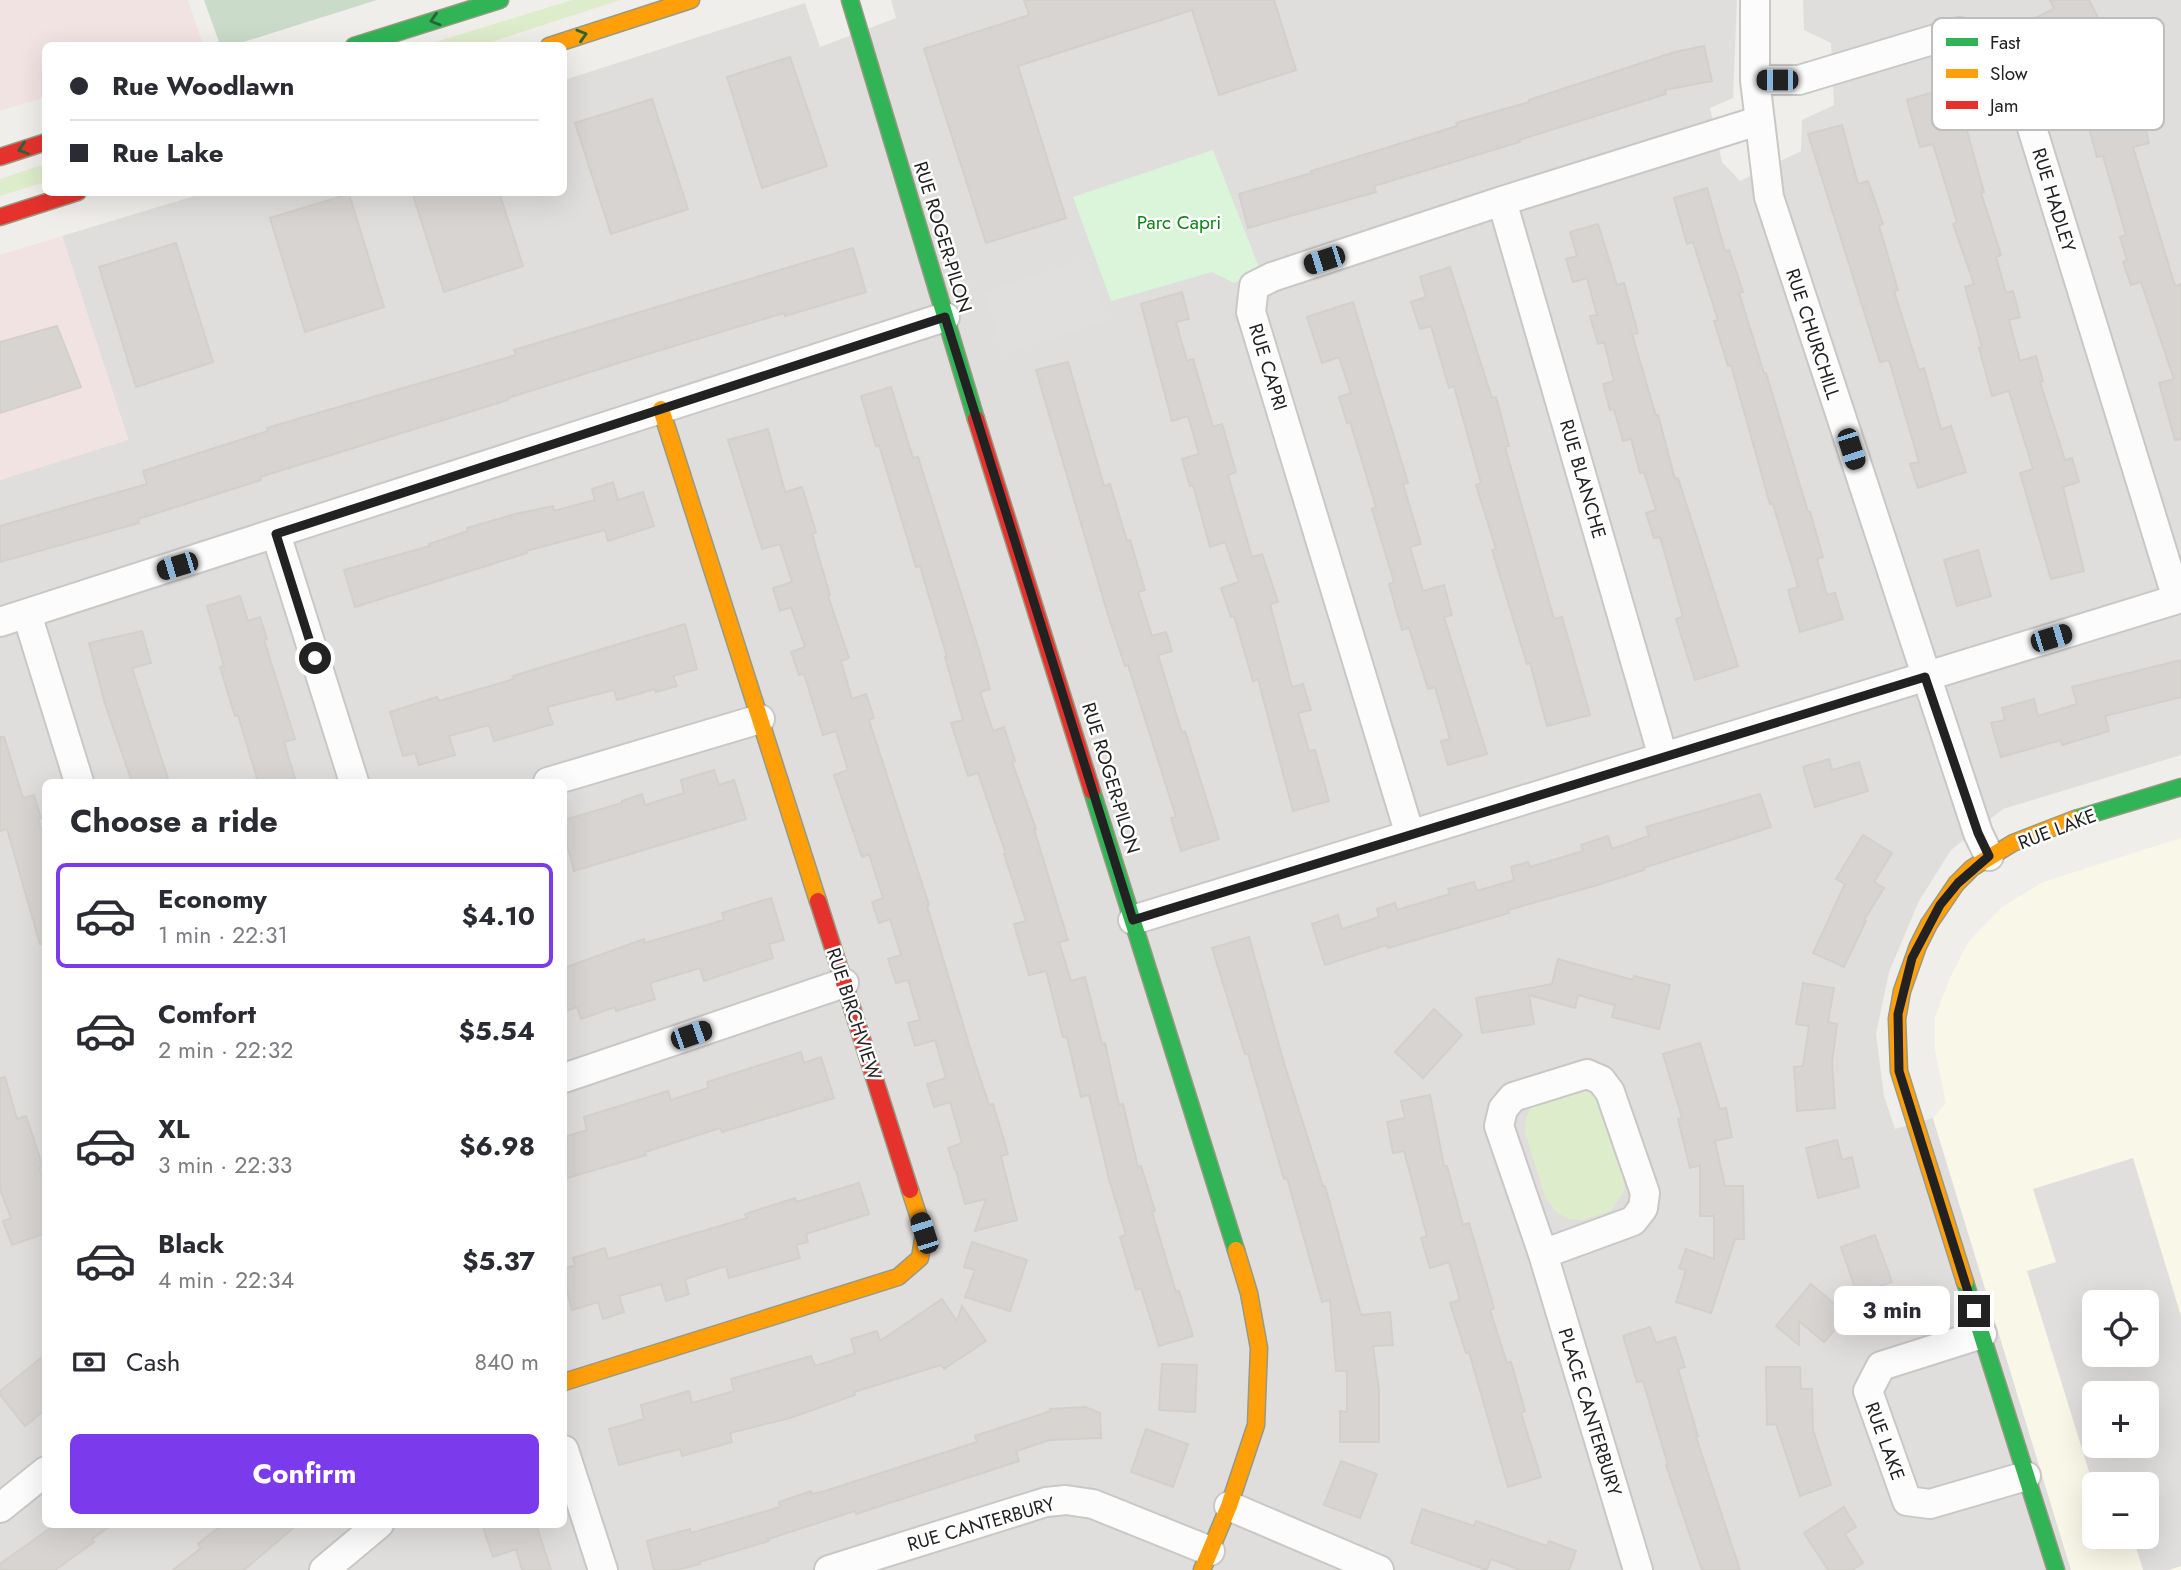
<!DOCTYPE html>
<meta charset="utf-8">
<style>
:root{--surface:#fff;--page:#f7f7f7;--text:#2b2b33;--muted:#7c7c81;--line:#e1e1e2;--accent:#7c3aed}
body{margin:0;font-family:Jost,sans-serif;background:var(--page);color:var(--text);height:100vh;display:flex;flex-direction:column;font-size:26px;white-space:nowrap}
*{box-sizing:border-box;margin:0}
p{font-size:23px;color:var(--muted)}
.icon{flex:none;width:38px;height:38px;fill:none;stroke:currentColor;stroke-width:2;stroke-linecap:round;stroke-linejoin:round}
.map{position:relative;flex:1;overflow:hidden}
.details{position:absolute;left:42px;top:779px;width:525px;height:749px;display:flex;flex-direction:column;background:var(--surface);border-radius:10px;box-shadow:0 7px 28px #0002}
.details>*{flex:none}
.top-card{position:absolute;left:42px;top:42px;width:525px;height:154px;border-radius:10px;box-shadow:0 7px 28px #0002;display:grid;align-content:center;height:154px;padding:0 28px;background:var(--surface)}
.buttons{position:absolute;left:2082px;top:1290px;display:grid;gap:14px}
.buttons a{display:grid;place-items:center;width:77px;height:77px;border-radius:10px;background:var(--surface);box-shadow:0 7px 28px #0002;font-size:35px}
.end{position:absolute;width:32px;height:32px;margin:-16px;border:9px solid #222;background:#fff;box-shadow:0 0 0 4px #fff}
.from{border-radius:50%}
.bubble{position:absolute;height:49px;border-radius:10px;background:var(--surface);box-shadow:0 7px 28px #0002;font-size:23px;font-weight:700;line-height:49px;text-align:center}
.car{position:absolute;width:21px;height:42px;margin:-21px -10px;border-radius:9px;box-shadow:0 0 5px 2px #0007;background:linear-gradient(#222 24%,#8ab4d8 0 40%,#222 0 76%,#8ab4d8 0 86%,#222 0)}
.top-card b{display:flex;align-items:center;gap:24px;height:66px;font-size:26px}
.top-card b+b{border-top:2px solid var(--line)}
.top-card i{width:18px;height:18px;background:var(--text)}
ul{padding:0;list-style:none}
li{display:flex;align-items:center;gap:21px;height:105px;margin:0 14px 10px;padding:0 14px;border:4px solid transparent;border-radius:10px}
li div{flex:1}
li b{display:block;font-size:26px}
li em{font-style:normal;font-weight:700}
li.current{border-color:var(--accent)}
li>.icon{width:63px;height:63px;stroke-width:1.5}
h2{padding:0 28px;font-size:32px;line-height:84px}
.pay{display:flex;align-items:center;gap:18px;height:77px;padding:0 28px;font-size:26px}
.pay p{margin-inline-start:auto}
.cta{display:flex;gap:14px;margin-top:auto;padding:14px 28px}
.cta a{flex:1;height:80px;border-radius:10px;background:var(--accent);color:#fff;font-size:28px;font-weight:700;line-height:80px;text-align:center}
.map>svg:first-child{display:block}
.residential{fill:#dfdedc;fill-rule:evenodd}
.commercial{fill:#f1e3e1}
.education{fill:#f8f7e8;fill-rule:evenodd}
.grass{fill:#ddeccb}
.cemetery{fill:#cadbca}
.park{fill:#daf5da}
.parking{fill:#e0dfde;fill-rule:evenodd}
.building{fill:#d7d4d2;stroke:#d3d0cc;stroke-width:2}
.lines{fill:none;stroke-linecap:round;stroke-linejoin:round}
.street-casing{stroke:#c9c8c7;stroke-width:32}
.fast-casing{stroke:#999a82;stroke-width:19}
.slow-casing{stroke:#999a82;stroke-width:19}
.jam-casing{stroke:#999a82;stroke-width:19}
.street{stroke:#fdfcfc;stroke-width:28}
.fast{stroke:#30b455;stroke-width:16}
.slow{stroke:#ff9f0a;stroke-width:16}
.jam{stroke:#e5322d;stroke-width:16}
.oneway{stroke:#286439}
.route{stroke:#222;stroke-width:9}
.labels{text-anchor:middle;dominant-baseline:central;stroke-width:5;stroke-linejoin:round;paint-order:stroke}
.street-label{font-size:19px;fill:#222;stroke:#fff}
.park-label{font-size:19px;fill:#0c8416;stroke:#fff}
.key{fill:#fff;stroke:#bdbdbd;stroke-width:2}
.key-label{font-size:19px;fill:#222}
</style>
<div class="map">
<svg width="2181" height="1570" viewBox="0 0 2181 1570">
<rect width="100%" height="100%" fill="#f0eeeb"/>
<path class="residential" d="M891,0H1737L1733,98L1710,108L1722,162L1740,181L1801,151L1802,120L1834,105L1831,43L1804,30L1803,0H2181V755L2003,809L1951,850L1919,901L1889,972L1876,1034L1884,1096L1895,1129L1933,1118L2071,1570H0V480L128,439L62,236L204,193L564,192V80L805,3L820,47L896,18ZM46,782H564V1524H46Z"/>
<path class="commercial" d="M0,0H188L203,45L46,46L45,97L0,111Z
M62,236L128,440L0,480V255Z"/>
<path class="education" d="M2181,838V1570H2071L1933,1118L1946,1103L1935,1050V1016L1951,976L1969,941L2002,907L2043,882ZM2095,1302H2147V1354H2095ZM2095,1393H2147V1446H2095ZM2095,1484H2147V1536H2095Z"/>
<path class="grass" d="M572,0H620L482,45H426Z
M45,164V182L0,196V179Z
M1579,1088L1590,1091L1600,1102L1625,1178L1624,1191L1611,1211L1583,1220L1568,1219L1556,1212L1545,1196L1525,1132L1526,1118L1530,1108L1537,1100Z"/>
<path class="cemetery" d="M204,0H377L231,46L220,45Z"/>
<path class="park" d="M1213,150L1260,270L1234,283L1212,272L1111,301L1073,197Z"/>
<path class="parking" d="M1087,259L1107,321L1003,354L984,292Z
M2133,1158L2181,1316V1566L2169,1570H2143L2133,1537L2147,1536V1484H2095V1491L2027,1271L2056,1262L2033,1189ZM2095,1302H2147V1354H2095ZM2095,1393H2147V1446H2095Z"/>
<path class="building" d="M1024,0H1274L1296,70L1219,95L1192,10L1018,66L1066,218L986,243L924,49L1029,15Z
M2050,0H2089L2098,18L2089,22L2117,104L2125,102L2132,125L2144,122L2149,143L2133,147L2175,286L2181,284V439L2175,440L2159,383L2174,379L2141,282L2131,285L2123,262L2127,260L2120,237L2126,235L2103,156L2097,157L2080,96L2077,97L2056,38L2049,42L2037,17L2054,9Z
M1704,46L1712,81L1665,90L1666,94L1519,140L1520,142L1374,186L1376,192L1248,228L1239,194L1312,173L1311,171L1457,126L1456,123L1529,102V100L1675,52Z
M790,57L827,166L762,188L727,77Z
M1940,90L1947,114L1961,110L1984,192L1981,193L2001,255L1996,257L2006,293L2013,291L2020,317L2009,320L2020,361L2036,356L2043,381L2040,382L2065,460L2072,458L2079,482L2063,487L2084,571L2051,579L2020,473L2033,469L2009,391L1992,396L1979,348L1982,347L1965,287L1974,284L1953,224L1957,222L1933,144L1920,147L1907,100Z
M652,99L688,209L611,234L575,123Z
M1842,125L1858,184L1868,181L1883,224L1879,226L1898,290L1894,291L1919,370L1924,368L1941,429L1951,426L1966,472L1918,488L1910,464L1919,462L1889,360L1880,362L1808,134Z
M1707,188L1725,251L1729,250L1743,292L1739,293L1764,373H1766L1808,512H1810L1823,557L1817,559L1827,595L1835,593L1843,619L1800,632L1788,590L1798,587L1773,504H1770L1731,365L1728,366L1714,321L1718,320L1693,242L1687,244L1674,198Z
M412,192H499L523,266L444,292Z
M349,194L384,307L305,332L270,218Z
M1598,224L1617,285L1624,283L1638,333L1632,334L1656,416L1658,415L1675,479L1678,478L1738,666L1695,680L1676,619L1683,617L1660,537L1654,538L1646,513L1656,510L1644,472L1640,473L1631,439L1623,441L1614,409L1610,410L1603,384L1614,381L1604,342L1598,344L1590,316L1597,315L1587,278L1573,282L1566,259L1577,256L1570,232Z
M176,243L213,362L136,387L99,267Z
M853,248L866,292L785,316L784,313L631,359L508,398V400L260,477L261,480L138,519L139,523L0,562V526L147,484L143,471L268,431L267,428L516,355L514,350Z
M1450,267L1492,398L1496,397L1509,446L1505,447L1554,619L1562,617L1590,715L1547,726L1530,663L1527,664L1492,550L1496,549L1476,485L1481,483L1454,386L1449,388L1431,326L1420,329L1411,302L1426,297L1420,277Z
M1182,292L1189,319L1176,322L1187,361L1193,359L1213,427L1222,424L1236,472L1228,475L1252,557L1262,554L1278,602L1270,604L1292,687L1303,684L1311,710L1298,713L1309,751L1315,750L1329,801L1293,811L1258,679L1253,681L1234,616L1231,617L1221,588L1239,582L1225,542L1210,547L1193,485L1190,486L1182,459L1199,454L1188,416L1172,421L1141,304Z
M1353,302L1408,483L1403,484L1421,544L1410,547L1423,591L1444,585L1452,615L1444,617L1487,754L1448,765L1441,741L1450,739L1435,687L1428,689L1409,628L1402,630L1389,584L1394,582L1372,509L1376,507L1350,422L1347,423L1339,397L1351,393L1339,357L1322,363L1307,317Z
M57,326L81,387L0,413V342Z
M1068,362L1104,486L1110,484L1127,541L1130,540L1145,590L1138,592L1152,636L1166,632L1172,651L1158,655L1182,733L1185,731L1219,839L1181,851L1171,818L1176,817L1128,665L1125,666L1108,615L1036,370Z
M891,387L913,458L918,457L978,647L990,689L980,692L993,731L1004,727L1015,761L1012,762L1036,829H1034L1068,940L1059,942L1071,981L1085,977L1102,1044L1105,1043L1119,1105L1123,1104L1138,1167L1141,1166L1155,1211L1152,1212L1176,1292L1179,1291L1193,1336L1159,1346L1141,1288L1136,1290L1120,1237L1126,1235L1109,1179L1089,1095L1081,1097L1067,1037H1063L1046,971L1029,975L1014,924L1026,921L1004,854H1006L978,773L968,776L951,723L963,720L945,657H947L920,566L916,567L879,445L876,446L861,396Z
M768,429L785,492L802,487L816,532L812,534L830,595L828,596L849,658L841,661L852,699L866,694L874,718L869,720L929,905L927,906L969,1044L989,1105L993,1104L1008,1154L1001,1156L1017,1220L975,1231L986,1199L965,1204L956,1170H955L948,1148L962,1143L950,1102L934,1107L927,1084L946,1078L935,1040L915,1046L908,1023L920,1020L908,980L896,983L888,959L901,955L890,919L879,923L872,902L883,898L869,854L862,857L834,775L848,770L836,731L823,735L804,674L799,675L791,652L805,647L791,607L780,611L773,588L792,582L780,544L762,549L728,440Z
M613,482L618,500L643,492L654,526L608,541L605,530L526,551L527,553L355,607L344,570L430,546L429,544L468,531L467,528L515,514L553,506L554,511L595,500L592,489Z
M1978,550L1991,596L1957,606L1944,560Z
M240,596L248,621L260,617L267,639L264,640L295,739L284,742L296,782H258L238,715L235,716L220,667L224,666L207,606Z
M685,624L697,669L673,676L677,686L656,692L655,689L617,700L614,690L547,707L553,724L494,741L489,725L449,736L455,755L419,765L415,753L403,756L390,712L437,697L439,701L514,679L513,676Z
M142,631L151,663L132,668L169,782H132L105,704L89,643Z
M2181,660V697L2105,716L2109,731L2062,745L2061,740L2001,757L1991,723L2005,720L2002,708L2034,699L2038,716L2077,704L2072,687Z
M0,737H4L23,798L34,795L41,818L38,819L46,845V944H40L7,829L0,831Z
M1829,759L1832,770L1859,762L1868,791L1815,807L1803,767Z
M714,770L719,785L734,780L746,819L574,871L564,833V820L622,803V801L642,794L645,805L684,793L681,780Z
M1760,794L1771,827L1643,868L1644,870L1594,886L1508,910L1509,913L1388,948L1387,945L1325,965L1312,924L1338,915L1342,929L1379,917L1377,909L1395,903L1397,910L1450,894L1448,889L1474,882L1477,891L1514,880L1511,867L1528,862L1530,867L1583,851L1581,845L1608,836L1612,849L1649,836L1646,827Z
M1863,835L1892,853L1874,882L1884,888L1864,920L1866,921L1844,967L1813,953L1845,884L1836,879Z
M771,898L784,940L769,944L773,958L704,981L700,968L650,983L655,999L616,1011L615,1007L581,1019L577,1007L564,1012V968L644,939L645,943L724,920L722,913Z
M1249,937L1284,1063L1323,1186H1325L1361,1315L1390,1312L1393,1345L1373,1346L1379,1390V1442H1340V1411L1347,1412V1371H1336L1330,1300L1322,1302L1287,1178L1284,1179L1248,1054H1245L1212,948Z
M1558,959L1633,980L1634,976L1670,985L1659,1029L1612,1017L1615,1005L1578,995L1575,1008L1529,995L1534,1024L1482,1033L1476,998L1552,984Z
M1803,983L1834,988L1828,1022L1837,1024L1832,1062L1835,1108L1797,1111L1794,1067L1803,1066L1809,1026L1796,1024Z
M1434,1009L1462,1035L1423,1078L1395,1052Z
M1700,1043L1720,1109L1726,1108L1732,1137L1715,1141L1725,1186H1743L1744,1239H1735L1711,1313L1676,1302L1686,1270L1679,1268L1686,1249L1714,1259V1216H1700V1165L1690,1168L1678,1119L1682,1118L1663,1054Z
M801,1052L804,1063L821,1057L834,1098L722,1132L720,1128L645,1152L646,1155L564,1179V1137L587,1130L584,1117L668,1091L671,1100L708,1088L707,1082Z
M5,1077L17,1119L26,1116L43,1167L39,1168L46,1185V1233L12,1245L3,1221L11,1218L0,1190V1078Z
M1430,1095L1444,1166H1447L1463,1225L1469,1223L1494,1308L1490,1310L1507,1363L1511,1362L1525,1411L1521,1413L1541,1477L1508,1487L1469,1352L1466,1353L1450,1303L1460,1300L1449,1262L1430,1268L1421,1238L1427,1236L1404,1151L1393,1153L1387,1122L1405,1118L1401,1101Z
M1837,1140L1842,1160L1852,1157L1859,1187L1818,1198L1806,1148Z
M859,1183L869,1214L806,1234L808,1242L796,1245L800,1258L729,1278L726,1266L685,1279L689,1294L666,1301L661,1284L619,1296L624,1312L603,1319L598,1302L572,1310L564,1280V1269L575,1265L573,1258L605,1248L608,1259L747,1218L745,1214L795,1198L796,1202Z
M1875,1235L1892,1282L1857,1294L1841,1247Z
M972,1242L1027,1260L1010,1311L965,1297L975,1270L964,1267Z
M1811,1284L1848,1315L1824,1342L1799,1321V1345L1776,1326Z
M942,1299L957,1321L962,1306L986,1341L944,1369L941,1365L854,1392L855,1395L790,1418L730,1433L732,1442L682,1456L680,1449L619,1465L609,1429L644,1419L641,1405L689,1391L692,1403L734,1391L731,1379L811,1356L815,1366L855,1353L851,1339L877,1331L880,1341Z
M1650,1327L1656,1343L1675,1337L1685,1367L1678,1369L1698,1436L1696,1437L1740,1570H1702L1666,1465H1668L1643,1381L1637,1382L1623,1336Z
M46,1354V1409L25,1426L0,1395V1391Z
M1162,1364L1197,1365L1195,1412L1159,1410Z
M1766,1367H1800L1801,1389H1812L1813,1430L1831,1485L1800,1496L1776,1424L1767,1425Z
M1085,1407L1100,1413L1101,1438L1050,1440L1016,1451L1019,1461L856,1514L855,1511L768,1539L769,1541L699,1562L700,1564L676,1570H654L647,1541L690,1529L691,1533L780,1507L779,1502L811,1491L812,1494L825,1491L977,1442L975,1436L1051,1411L1050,1409Z
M1146,1429L1188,1444L1173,1487L1131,1472Z
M1341,1461L1377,1474L1360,1518L1324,1505Z
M1844,1507L1856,1527L1845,1534L1863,1563L1852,1570H1828L1804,1533Z
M1422,1509L1474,1526L1476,1521L1547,1546L1549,1541L1576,1551L1569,1570H1520L1491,1559L1487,1570L1411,1543Z
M56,1524H113L92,1539L94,1542L55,1570H0V1564Z
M223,1524H298L244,1570H173L201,1548L198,1544Z
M482,1524H536L551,1570H522L516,1549L493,1557Z"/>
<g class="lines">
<g class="street-casing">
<path id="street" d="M1755,0V80L1769,197L1978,833L1989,856
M1755,80H1799L1959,32L1989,39L2012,63L2177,599
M1502,201L1663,757
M276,534L354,782
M27,614L79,782
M0,622L945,317
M548,782L760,719
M1410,835L1251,312L1254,286L1272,277L1502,201L1758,121
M1133,920L2181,598
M564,1078L844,983
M1543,1254L1633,1221L1643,1208L1645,1193L1610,1092L1601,1080L1587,1074L1513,1097L1503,1109L1499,1126L1543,1254L1638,1570
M1982,1334L1881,1366L1868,1391L1907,1501L1930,1504L2026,1476
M564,1450L603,1570
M1229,1506L1379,1570
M0,1508L46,1471
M324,1570L379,1524
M829,1570L1046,1502L1066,1500L1093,1504L1210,1551"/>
</g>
<g class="fast-casing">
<path id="fast" d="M850,0L976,419
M354,46L500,0
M1092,791L1236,1250
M2075,819L2181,787
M1965,1282L2056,1570"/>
</g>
<g class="slow-casing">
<path id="slow" d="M549,46L691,0
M661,409L818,901
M1965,1282L1899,1071L1897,1019L1902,991L1918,946L1929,924L1956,884L1972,868L2013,843L2075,819
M564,1382L898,1277L920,1258L924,1233L910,1190
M1202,1570L1229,1506L1256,1425L1259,1348L1249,1293L1236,1250"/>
</g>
<g class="jam-casing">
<path id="jam" d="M0,157L46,142
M0,217L78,192
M976,419L1092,791
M818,901L910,1190"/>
</g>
<use href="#street" class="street"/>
<use href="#fast" class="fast"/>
<use href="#slow" class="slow"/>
<use href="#jam" class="jam"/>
</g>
<defs><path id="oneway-chevron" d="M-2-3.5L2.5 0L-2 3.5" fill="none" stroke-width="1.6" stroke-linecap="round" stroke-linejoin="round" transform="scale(1.75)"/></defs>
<g class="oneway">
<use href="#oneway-chevron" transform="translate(435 20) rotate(163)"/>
<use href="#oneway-chevron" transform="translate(582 35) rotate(-17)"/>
<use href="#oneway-chevron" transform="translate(23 149) rotate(162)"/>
</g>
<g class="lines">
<path class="route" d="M315,658L276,534L945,317L1133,920L1925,677L1978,833L1989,856L1958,883L1940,905L1912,958L1898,1014L1899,1071L1974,1311"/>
</g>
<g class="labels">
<g class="street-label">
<text transform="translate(2054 200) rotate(73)">RUE HADLEY</text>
<text transform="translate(943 237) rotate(73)">RUE ROGER-PILON</text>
<text transform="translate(1813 334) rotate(72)">RUE CHURCHILL</text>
<text transform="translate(1268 367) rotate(73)">RUE CAPRI</text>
<text transform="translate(1583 479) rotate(74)">RUE BLANCHE</text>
<text transform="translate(1111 778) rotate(73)">RUE ROGER-PILON</text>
<text transform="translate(2057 829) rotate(-21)">RUE LAKE</text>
<text transform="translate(854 1014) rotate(72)">RUE BIRCHVIEW</text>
<text transform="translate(1590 1412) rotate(73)">PLACE CANTERBURY</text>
<text transform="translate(1885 1441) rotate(70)">RUE LAKE</text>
<text transform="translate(981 1524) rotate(-16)">RUE CANTERBURY</text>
</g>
<g class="park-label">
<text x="1179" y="222">Parc Capri</text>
</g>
</g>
<rect x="1932" y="18" width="232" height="112" rx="10" class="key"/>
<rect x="1946" y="38" width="32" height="8" fill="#30b455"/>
<rect x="1946" y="69" width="32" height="9" fill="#ff9f0a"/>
<rect x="1946" y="101" width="32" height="8" fill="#e5322d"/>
<g class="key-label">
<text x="1990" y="49">Fast</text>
<text x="1990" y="80">Slow</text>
<text x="1990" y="112">Jam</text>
</g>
</svg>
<div class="buttons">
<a><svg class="icon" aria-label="locate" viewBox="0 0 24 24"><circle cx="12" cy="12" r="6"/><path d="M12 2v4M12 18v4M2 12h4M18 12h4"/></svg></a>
<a>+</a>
<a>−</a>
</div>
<i class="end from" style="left:315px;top:658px"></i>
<i class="end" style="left:1974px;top:1311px"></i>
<div class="bubble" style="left:1834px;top:1286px;width:116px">3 min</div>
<i class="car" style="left:1777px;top:80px;rotate:270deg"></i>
<i class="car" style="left:1324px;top:260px;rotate:252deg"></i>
<i class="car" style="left:1851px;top:449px;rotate:162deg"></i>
<i class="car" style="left:177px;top:566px;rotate:253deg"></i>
<i class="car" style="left:2051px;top:638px;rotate:73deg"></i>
<i class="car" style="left:691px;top:1035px;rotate:71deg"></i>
<i class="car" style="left:924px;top:1233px;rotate:342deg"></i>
<div class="top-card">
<b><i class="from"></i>Rue Woodlawn</b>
<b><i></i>Rue Lake</b>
</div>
<section class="details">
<h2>Choose a ride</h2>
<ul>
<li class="current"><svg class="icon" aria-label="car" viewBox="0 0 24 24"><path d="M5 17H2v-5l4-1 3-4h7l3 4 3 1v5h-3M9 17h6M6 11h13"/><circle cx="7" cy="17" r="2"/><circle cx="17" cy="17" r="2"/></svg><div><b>Economy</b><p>1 min · 22:31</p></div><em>$4.10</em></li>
<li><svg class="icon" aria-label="car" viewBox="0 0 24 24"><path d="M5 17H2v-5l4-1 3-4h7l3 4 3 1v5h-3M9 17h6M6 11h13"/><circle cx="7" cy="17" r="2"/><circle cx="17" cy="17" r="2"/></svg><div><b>Comfort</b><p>2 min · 22:32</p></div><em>$5.54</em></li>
<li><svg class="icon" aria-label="car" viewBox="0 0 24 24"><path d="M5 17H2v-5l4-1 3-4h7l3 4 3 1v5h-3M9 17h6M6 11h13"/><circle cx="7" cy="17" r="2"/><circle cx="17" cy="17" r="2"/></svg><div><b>XL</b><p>3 min · 22:33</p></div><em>$6.98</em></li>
<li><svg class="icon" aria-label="car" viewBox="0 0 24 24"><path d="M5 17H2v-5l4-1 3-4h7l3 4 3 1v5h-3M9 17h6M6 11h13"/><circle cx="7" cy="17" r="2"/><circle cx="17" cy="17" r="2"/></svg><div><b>Black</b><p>4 min · 22:34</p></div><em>$5.37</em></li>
</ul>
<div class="pay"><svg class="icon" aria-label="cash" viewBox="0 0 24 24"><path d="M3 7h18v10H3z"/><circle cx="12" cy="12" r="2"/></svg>Cash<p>840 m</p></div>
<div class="cta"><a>Confirm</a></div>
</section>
</div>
